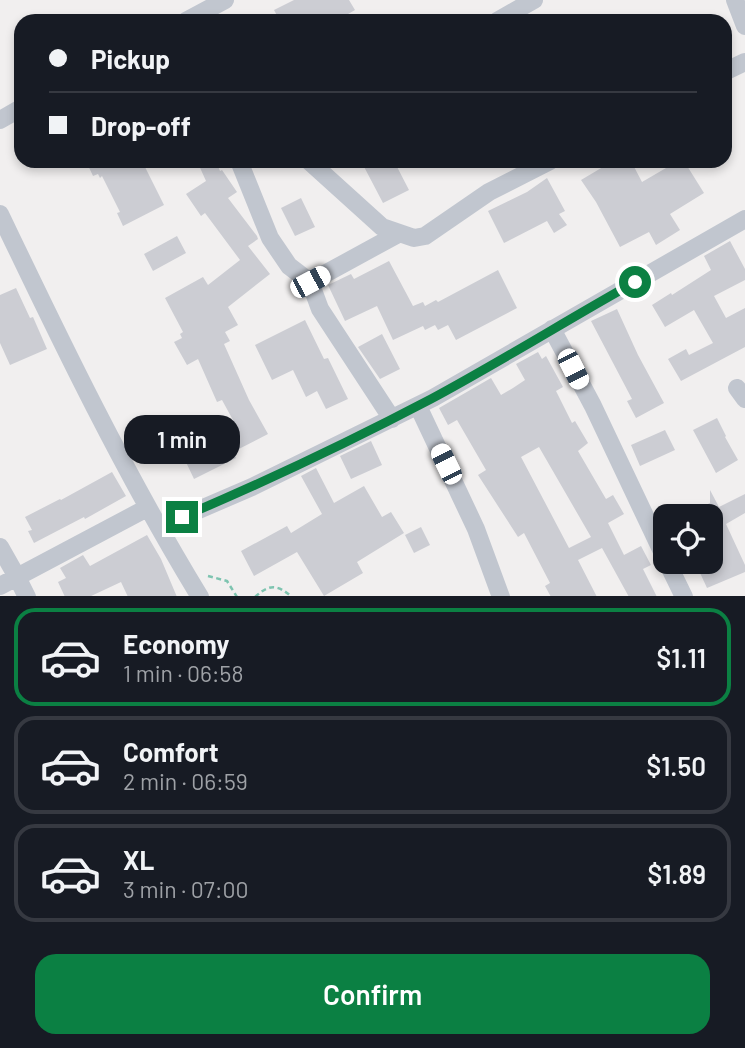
<!DOCTYPE html>
<meta charset="utf-8">
<style>
:root{--surface:#171b24;--page:#242831;--text:#f1f3f6;--muted:#9ea1a6;--line:#363941;--accent:#0b8043}
body{margin:0;font-family:Barlow,sans-serif;background:var(--page);color:var(--text);height:100vh;display:flex;flex-direction:column;font-size:26px;white-space:nowrap}
*{box-sizing:border-box;margin:0}
p{font-size:23px;color:var(--muted)}
.icon{flex:none;width:38px;height:38px;fill:none;stroke:currentColor;stroke-width:2;stroke-linecap:round;stroke-linejoin:round}
.map{position:relative;height:596px;overflow:hidden}
.panel{display:flex;flex-direction:column;background:var(--surface);flex:1}
.panel>*{flex:none}
.top-card{position:absolute;left:14px;top:14px;width:718px;height:154px;border-radius:21px;box-shadow:0 4px 10px #0003;display:grid;align-content:center;height:154px;padding:0 35px;background:var(--surface)}
.buttons{position:absolute;left:653px;top:504px;display:grid;gap:14px}
.buttons a{display:grid;place-items:center;width:70px;height:70px;border-radius:14px;background:var(--surface);box-shadow:0 4px 10px #0003;font-size:35px}
.end{position:absolute;width:32px;height:32px;margin:-16px;border:9px solid #0b8043;background:#fff;box-shadow:0 0 0 4px #fff}
.from{border-radius:50%}
.bubble{position:absolute;height:49px;border-radius:21px;background:var(--surface);box-shadow:0 4px 10px #0003;font-size:23px;font-weight:600;line-height:49px;text-align:center}
.car{position:absolute;width:21px;height:42px;margin:-21px -10px;border-radius:9px;box-shadow:0 0 5px 2px #0007;background:linear-gradient(#fff 24%,#345 0 40%,#fff 0 76%,#345 0 86%,#fff 0)}
.top-card b{display:flex;align-items:center;gap:24px;height:66px;font-size:26px}
.top-card b+b{border-top:2px solid var(--line)}
.top-card i{width:18px;height:18px;background:var(--text)}
ul{padding:12px 0 0;list-style:none}
li{display:flex;align-items:center;gap:21px;height:98px;margin:0 14px 10px;padding:0 21px;border:4px solid var(--line);border-radius:21px}
li div{flex:1}
li b{display:block;font-size:26px}
li em{font-style:normal;font-weight:600}
li.active{border-color:var(--accent)}
li>.icon{width:63px;height:63px;stroke-width:1.5}
.action{display:flex;gap:14px;margin-top:auto;padding:14px 35px}
.action a{flex:1;height:80px;border-radius:21px;background:var(--accent);color:#fff;font-size:28px;font-weight:600;line-height:80px;text-align:center}
.map>svg:first-child{display:block}
.building{fill:#cccdd3;fill-rule:evenodd}
.lines{fill:none;stroke-linecap:round;stroke-linejoin:round}
.path{stroke:#7ec4b0;stroke-width:2.5;stroke-dasharray:5 3.5;stroke-linecap:butt}
.street{stroke:#c1c6cf;stroke-width:18}
.route{stroke:#0b8043;stroke-width:9}
</style>
<div class="map">
<svg width="745" height="597" viewBox="0 0 745 597">
<rect width="100%" height="100%" fill="#f1efef"/>
<path class="building" d="M294,0H349L355,10L336,21H280L274,10Z
M86,161H142L164,205L123,226L117,213L120,212L102,176L100,178L98,174L93,176Z
M197,161H216L220,171L222,170L237,192L228,198L257,236L258,239L248,246L270,274L228,307L238,325L225,332L230,341L224,344L249,400L268,434L233,452L236,458L194,479L184,458L239,431L222,400L217,402L198,359L187,365L174,342L182,338L180,334L183,332L165,298L203,277L208,285L240,260L205,213L201,216L186,194L206,181Z
M361,161H394L409,190L383,203Z
M613,161H631L642,182L666,168L662,161H684L704,193L670,214L680,230L656,245L649,232L620,247L596,202L581,180Z
M547,178L565,211L559,214L567,225L554,233L547,221L504,243L488,211L527,192Z
M301,198L315,227L295,236L281,208Z
M177,236L186,253L153,271L144,254Z
M730,241L745,269V280L714,296L726,318L745,308V347L681,381L668,359L686,349L689,355L713,343L694,310L665,327L652,305L671,293L672,295L711,270L704,256Z
M389,261L413,306L423,302L425,306L436,300L438,302L498,270L517,308L456,340L448,325L438,330L435,325L425,330L423,326L393,340L377,306L345,321L328,285L351,274L354,279Z
M16,288L30,318L33,317L47,349L10,365L0,343V295Z
M617,309L638,355L664,403L636,418L627,401L632,399L591,321Z
M305,320L324,359L328,358L348,399L326,409L317,391L306,397L293,370L272,380L255,345Z
M382,334L400,369L380,379L358,347Z
M538,352L542,359L546,356L563,387L556,391L572,423L575,421L588,443L578,451L606,499L613,495L624,514L608,523L624,555L641,546L651,565L643,569L657,597H629L602,548L578,560L597,597H551L545,586L550,583L524,533L518,537L478,475L486,470L457,420L448,425L439,408L491,378L501,395L513,388L525,380L516,364ZM539,447L591,537L569,548L521,457Z
M717,418L726,436L725,437L738,460L716,473L693,430Z
M665,430L675,450L640,466L631,445Z
M371,441L382,465L351,479L340,456Z
M316,468L334,503L364,486L382,517L391,512L404,533L357,562L363,573L324,596L297,552L254,576L241,551L287,526L291,533L322,514L301,476Z
M112,472L126,496L85,519L84,517L34,543L28,531L32,530L25,517L60,499L61,500Z
M710,490L719,507L745,494V513L726,524L745,565V572L707,588L695,562H710V516H683L710,503Z
M421,527L430,545L414,553L405,535Z
M147,535L161,559L177,597H128L121,582L89,597H65L58,582L66,578L60,568L83,555L90,566Z"/>
<g class="lines">
<path class="path" d="M208,576L227,581L237,597
M255,597C270,583 278,585 292,597"/>
<path class="street" d="M735,0L745,26
M186,21L225,0
M497,21L534,0
M724,72L745,62
M0,120L21,108
M239,161L270,238L289,266L310,282L320,309L392,419
M309,161L382,227L414,238L425,236L489,192L550,161
M0,214C62,344 125,474 200,597
M310,282L398,234
M552,329L593,406L665,558
M737,388L745,399
M418,406L476,529L501,597
M159,527L252,487L433,398L745,219
M0,547L17,577L147,508
M667,562L684,597
M0,586L17,577L27,597"/>
</g>
<g class="lines">
<path class="route" d="M182,517C267,481 351,441 431,399C500,362 567,320 635,282"/>
</g>
</svg>
<div class="buttons">
<a><svg class="icon" aria-label="locate" viewBox="0 0 24 24"><circle cx="12" cy="12" r="6"/><path d="M12 2v4M12 18v4M2 12h4M18 12h4"/></svg></a>
</div>
<i class="end from" style="left:635px;top:282px"></i>
<i class="end" style="left:182px;top:517px"></i>
<div class="bubble" style="left:124px;top:415px;width:116px">1 min</div>
<i class="car" style="left:310px;top:282px;rotate:62deg"></i>
<i class="car" style="left:573px;top:369px;rotate:153deg"></i>
<i class="car" style="left:446px;top:464px;rotate:334deg"></i>
<div class="top-card">
<b><i class="from"></i>Pickup</b>
<b><i></i>Drop-off</b>
</div>
</div>
<section class="panel">
<ul>
<li class="active"><svg class="icon" aria-label="car" viewBox="0 0 24 24"><path d="M5 17H2v-5l4-1 3-4h7l3 4 3 1v5h-3M9 17h6M6 11h13"/><circle cx="7" cy="17" r="2"/><circle cx="17" cy="17" r="2"/></svg><div><b>Economy</b><p>1 min · 06:58</p></div><em>$1.11</em></li>
<li><svg class="icon" aria-label="car" viewBox="0 0 24 24"><path d="M5 17H2v-5l4-1 3-4h7l3 4 3 1v5h-3M9 17h6M6 11h13"/><circle cx="7" cy="17" r="2"/><circle cx="17" cy="17" r="2"/></svg><div><b>Comfort</b><p>2 min · 06:59</p></div><em>$1.50</em></li>
<li><svg class="icon" aria-label="car" viewBox="0 0 24 24"><path d="M5 17H2v-5l4-1 3-4h7l3 4 3 1v5h-3M9 17h6M6 11h13"/><circle cx="7" cy="17" r="2"/><circle cx="17" cy="17" r="2"/></svg><div><b>XL</b><p>3 min · 07:00</p></div><em>$1.89</em></li>
</ul>
<div class="action"><a>Confirm</a></div>
</section>
